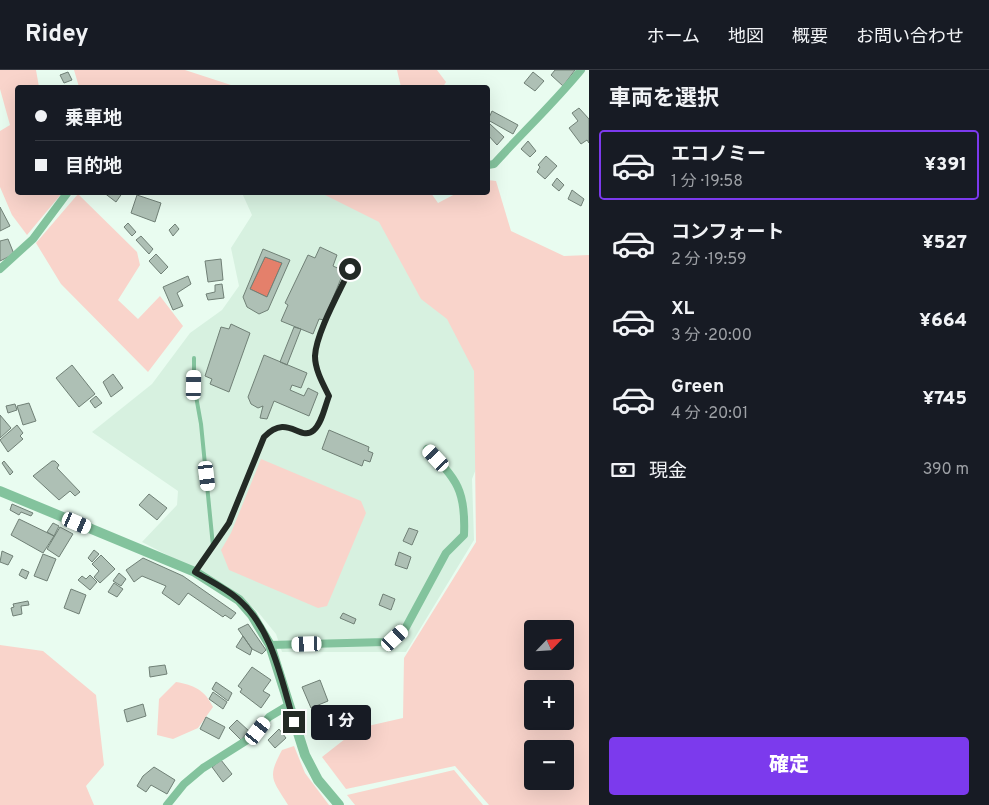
<!DOCTYPE html>
<html lang="ja">
<meta charset="utf-8">
<style>
:root{--surface:#171b24;--page:#242831;--text:#f1f3f6;--muted:#9ea1a6;--line:#363941;--accent:#7c3aed}
body{margin:0;font-family:Overpass,"Noto Sans JP",sans-serif;background:var(--page);color:var(--text);height:100vh;display:flex;flex-direction:column;font-size:19px;white-space:nowrap}
*{box-sizing:border-box;margin:0}
p{font-size:16px;color:var(--muted)}
.icon{flex:none;width:28px;height:28px;fill:none;stroke:currentColor;stroke-width:2;stroke-linecap:round;stroke-linejoin:round}
.map{position:relative;flex:1;overflow:hidden}
.sheet{display:flex;flex-direction:column;background:var(--surface);width:400px}
.sheet>*{flex:none}
.banner{position:absolute;left:15px;top:15px;width:475px;height:110px;border-radius:5px;box-shadow:0 5px 20px #0002;display:grid;align-content:center;height:110px;padding:0 20px;background:var(--surface)}
.needle{width:32px;rotate:65deg}
.controls{position:absolute;left:524px;top:550px;display:grid;gap:10px}
.controls a{display:grid;place-items:center;width:50px;height:50px;border-radius:5px;background:var(--surface);box-shadow:0 5px 20px #0002;font-size:25px}
.end{position:absolute;width:22px;height:22px;margin:-11px;border:6px solid #232a25;background:#fff;box-shadow:0 0 0 2px #fff}
.from{border-radius:50%}
.bubble{position:absolute;height:35px;border-radius:5px;background:var(--surface);box-shadow:0 5px 20px #0002;font-size:16px;font-weight:800;line-height:35px;text-align:center}
.car{position:absolute;width:15px;height:30px;margin:-15px -8px;border-radius:6px;box-shadow:0 0 4px 1px #0007;background:linear-gradient(#fff 24%,#345 0 40%,#fff 0 76%,#345 0 86%,#fff 0)}
.banner b{display:flex;align-items:center;gap:18px;height:48px;font-size:19px}
.banner b+b{border-top:1px solid var(--line)}
.banner i{width:12px;height:12px;background:var(--text)}
ul{padding:0;list-style:none}
li{display:flex;align-items:center;gap:15px;height:70px;margin:0 10px 8px;padding:0 10px;border:2px solid transparent;border-radius:5px}
li div{flex:1}
li b{display:block;font-size:19px}
li em{font-style:normal;font-weight:800}
li.on{border-color:var(--accent)}
li>.icon{width:45px;height:45px;stroke-width:1.5}
h2{padding:0 20px;font-size:22px;line-height:60px}
.pay{display:flex;align-items:center;gap:12px;height:55px;padding:0 20px;font-size:19px}
.pay p{margin-inline-start:auto}
.primary-button{display:flex;gap:10px;margin-top:auto;padding:10px 20px}
.primary-button a{flex:1;height:58px;border-radius:5px;background:var(--accent);color:#fff;font-size:20px;font-weight:800;line-height:58px;text-align:center}
header{display:flex;align-items:center;gap:30px;box-sizing:border-box;height:70px;padding:0 25px;background:var(--surface);border-bottom:1px solid var(--line)}
header strong{font-size:24px}
nav{display:flex;gap:28px;margin-inline-start:auto;font-size:18px}
main{display:flex;flex:1;min-height:0}
.map>svg:first-child{display:block}
.built{fill:#d7f1e0}
.green{fill:#f9d4cb;fill-rule:evenodd}
.water{fill:#e4806b;stroke:#aa6656}
.building{fill:#aec0b5;stroke:#708076;fill-rule:evenodd}
.lines{fill:none;stroke-linecap:round;stroke-linejoin:round}
.service{stroke:#83c39d;stroke-width:4}
.minor{stroke:#83c39d;stroke-width:8}
.tertiary{stroke:#83c39d;stroke-width:10}
.route{stroke:#232a25;stroke-width:6}
</style>
<header>
<strong>Ridey</strong>
<nav><a>ホーム</a><a>地図</a><a>概要</a><a>お問い合わせ</a></nav>
</header>
<main>
<div class="map">
<svg width="589" height="735" viewBox="0 0 589 735">
<rect width="100%" height="100%" fill="#e9fcf0"/>
<path class="built" d="M242,123H422L511,311L472,409L474,470L406,582H282L276,564L258,542L227,516L142,472L177,435L178,421L92,362L152,314L190,263L222,240L239,216L231,178L252,145Z"/>
<path class="green" d="M0,0H36L39,17L18,18V122L62,123L27,165L12,145L0,117V61L10,55L0,19Z
M74,0H185L237,17L172,16L79,17Z
M397,0H437L446,12L443,17H401Z
M488,110L496,111L511,161L564,186L589,185V735H489L455,696L346,719L322,687L359,658L403,648L404,588L476,472L474,301L447,249L421,229L379,152L321,123H431L438,133L457,123L488,122ZM532,559H565V591H532ZM532,619H565V651H532ZM532,679H565V711H532Z
M78,124L137,182L140,195L118,230L138,249L160,226L183,256L148,302L61,214L36,173Z
M261,389L361,431L366,443L327,536L318,538L229,500L221,480L231,463Z
M0,575L43,581L96,625L104,695L86,716L94,735H0Z
M176,612C194,615 205,620 213,637L198,658L173,669L157,665L159,629Z
M294,676L305,703L329,735H288C272,709 267,708 282,680Z
M454,700L483,735H355L347,725Z"/>
<path class="water" d="M265,187L282,193L267,227L250,219Z"/>
<path class="building" d="M555,0H575L563,16L551,5Z
M68,2L72,10L64,13L60,5Z
M533,2L544,11L535,21L524,13Z
M579,38L589,49V73L587,70L581,74L569,58L578,51L572,43Z
M492,41L518,55L513,64L488,50Z
M490,54L504,67L497,75L488,65V57Z
M528,71L536,81L530,87L521,79Z
M546,86L557,96L545,109L537,102L540,97L538,95Z
M557,108L564,115L559,121L552,115Z
M572,120L584,129L581,136L568,129Z
M103,122H123L116,132Z
M137,125L161,133L155,152L131,143Z
M0,137L10,156L0,161Z
M128,153L136,162L132,166L124,157Z
M175,154L179,159L173,166L169,160Z
M141,166L153,179L149,184L136,170Z
M8,169L14,184L0,191V171Z
M320,177L337,185L333,196L344,201L324,250L319,249L313,264L281,251L288,235L285,233L308,185L315,188Z
M263,179L290,190L268,240L259,244L247,237L243,227ZM265,187L282,193L267,227L250,219Z
M156,184L168,197L161,204L149,191Z
M221,189L223,210L208,212L205,191Z
M188,206L191,214L177,223L183,236L173,240L163,217Z
M222,214L224,228L208,230L206,224L215,222V215Z
M231,254L250,263L229,322L210,314L212,309L205,306L221,257L229,259Z
M294,257L301,259L287,295L280,292Z
M264,285L307,303L301,318L292,315L290,320L304,326L308,318L318,323L309,346L274,331L267,349L260,348L263,336L258,338L251,334L248,327Z
M72,295L95,324L79,337L56,308Z
M113,304L123,318L111,327L103,312Z
M96,326L102,333L95,338L90,331Z
M29,333L36,351L23,355L17,336Z
M15,334L17,340L8,343L6,336Z
M0,345L11,358L0,368Z
M17,355L23,363L20,366L23,369L8,382L0,370Z
M329,360L369,377L368,381L373,383L370,392L364,390L362,396L322,379Z
M4,391L13,402L10,405L2,393Z
M52,391H55L59,395L57,398L80,422L75,426L70,421L59,430L33,406Z
M149,424L167,438L157,450L139,435Z
M12,434L33,443L31,446L21,442L19,445L10,440Z
M19,449L54,466L43,483L11,465Z
M53,453L59,456L54,466L47,462Z
M60,457L73,464L59,487L47,479Z
M409,458L418,461L412,475L403,471Z
M94,480L99,484L92,492L88,488Z
M2,481L13,486L8,495L0,492Z
M399,482L411,487L407,499L395,495Z
M43,484L56,489L47,511L34,506Z
M101,485L115,499L100,513L94,507L99,501L92,494Z
M143,488L183,506L236,543L231,549L225,545L223,547L188,523L179,535L162,523L166,516L142,506L134,512L126,500Z
M22,499L29,502L26,509L19,505Z
M119,503L126,509L121,516L113,511Z
M90,505L97,512L90,520L78,510L82,506L86,509Z
M114,513L123,519L117,527L108,522Z
M71,519L86,525L79,544L64,538Z
M383,524L395,529L391,540L379,535Z
M28,531L29,535L21,536L22,544L13,546L11,538L14,537L13,534Z
M343,543L356,549L354,554L340,548Z
M248,554L266,580L262,584L252,579L238,559Z
M243,566L252,579L250,585L236,577Z
M165,595L167,604L150,607L149,597Z
M252,597L271,610L263,621L270,625L261,638L240,622L242,619L238,616Z
M320,610L328,631L311,638L302,617Z
M216,612L232,623L228,631L212,619Z
M213,622L227,632L223,639L209,629Z
M143,634L146,646L127,652L124,640Z
M206,647L225,657L219,669L200,659Z
M339,649L343,658L328,664L325,656Z
M237,650L249,661L241,670L229,658Z
M279,659L286,668L275,678L268,670Z
M221,690L232,704L223,712L212,697Z
M154,697L175,710L167,724L151,715L146,722L137,716L143,706Z"/>
<g class="lines">
<path class="service" d="M194,288V315L201,354L213,476
M195,502L229,453L264,367C288,342 300,373 314,360C322,353 325,336 329,327C323,314 315,300 315,286C316,263 340,221 349,199"/>
<path class="minor" d="M488,95L494,94C523,62 554,33 581,0
M0,199L33,169L68,122
M270,575L385,572L395,568L405,559L446,483L464,465C466,420 457,410 427,379
M167,735L184,714L203,698L252,667L269,647L289,635"/>
<path class="tertiary" d="M0,421L195,502L239,530L252,545L270,575L305,685L318,710L339,735"/>
</g>
<g class="lines">
<path class="route" d="M294,652C281,610 273,559 238,529C225,518 210,511 195,502L229,453L264,367C288,342 300,373 314,360C322,353 325,336 329,326C323,314 315,300 315,286C316,263 340,221 350,199"/>
</g>
</svg>
<div class="controls">
<a><svg class="needle" viewBox="-14 -14 28 28"><path d="M0-13l5 13h-10z" fill="#e53935"/><path d="M0 13l5-13h-10z" fill="#9ea1a6"/></svg></a>
<a>+</a>
<a>−</a>
</div>
<i class="end from" style="left:350px;top:199px"></i>
<i class="end" style="left:294px;top:652px"></i>
<div class="bubble" style="left:311px;top:635px;width:60px">1 分</div>
<i class="car" style="left:194px;top:315px;rotate:1deg"></i>
<i class="car" style="left:436px;top:388px;rotate:317deg"></i>
<i class="car" style="left:207px;top:406px;rotate:173deg"></i>
<i class="car" style="left:77px;top:453px;rotate:113deg"></i>
<i class="car" style="left:395px;top:568px;rotate:47deg"></i>
<i class="car" style="left:307px;top:574px;rotate:268deg"></i>
<i class="car" style="left:258px;top:661px;rotate:38deg"></i>
<div class="banner">
<b><i class="from"></i>乗車地</b>
<b><i></i>目的地</b>
</div>
</div>
<section class="sheet">
<h2>車両を選択</h2>
<ul>
<li class="on"><svg class="icon" aria-label="car" viewBox="0 0 24 24"><path d="M5 17H2v-5l4-1 3-4h7l3 4 3 1v5h-3M9 17h6M6 11h13"/><circle cx="7" cy="17" r="2"/><circle cx="17" cy="17" r="2"/></svg><div><b>エコノミー</b><p>1 分 · 19:58</p></div><em>¥391</em></li>
<li><svg class="icon" aria-label="car" viewBox="0 0 24 24"><path d="M5 17H2v-5l4-1 3-4h7l3 4 3 1v5h-3M9 17h6M6 11h13"/><circle cx="7" cy="17" r="2"/><circle cx="17" cy="17" r="2"/></svg><div><b>コンフォート</b><p>2 分 · 19:59</p></div><em>¥527</em></li>
<li><svg class="icon" aria-label="car" viewBox="0 0 24 24"><path d="M5 17H2v-5l4-1 3-4h7l3 4 3 1v5h-3M9 17h6M6 11h13"/><circle cx="7" cy="17" r="2"/><circle cx="17" cy="17" r="2"/></svg><div><b>XL</b><p>3 分 · 20:00</p></div><em>¥664</em></li>
<li><svg class="icon" aria-label="car" viewBox="0 0 24 24"><path d="M5 17H2v-5l4-1 3-4h7l3 4 3 1v5h-3M9 17h6M6 11h13"/><circle cx="7" cy="17" r="2"/><circle cx="17" cy="17" r="2"/></svg><div><b>Green</b><p>4 分 · 20:01</p></div><em>¥745</em></li>
</ul>
<div class="pay"><svg class="icon" aria-label="cash" viewBox="0 0 24 24"><path d="M3 7h18v10H3z"/><circle cx="12" cy="12" r="2"/></svg>現金<p>390 m</p></div>
<div class="primary-button"><a>確定</a></div>
</section>
</main>
